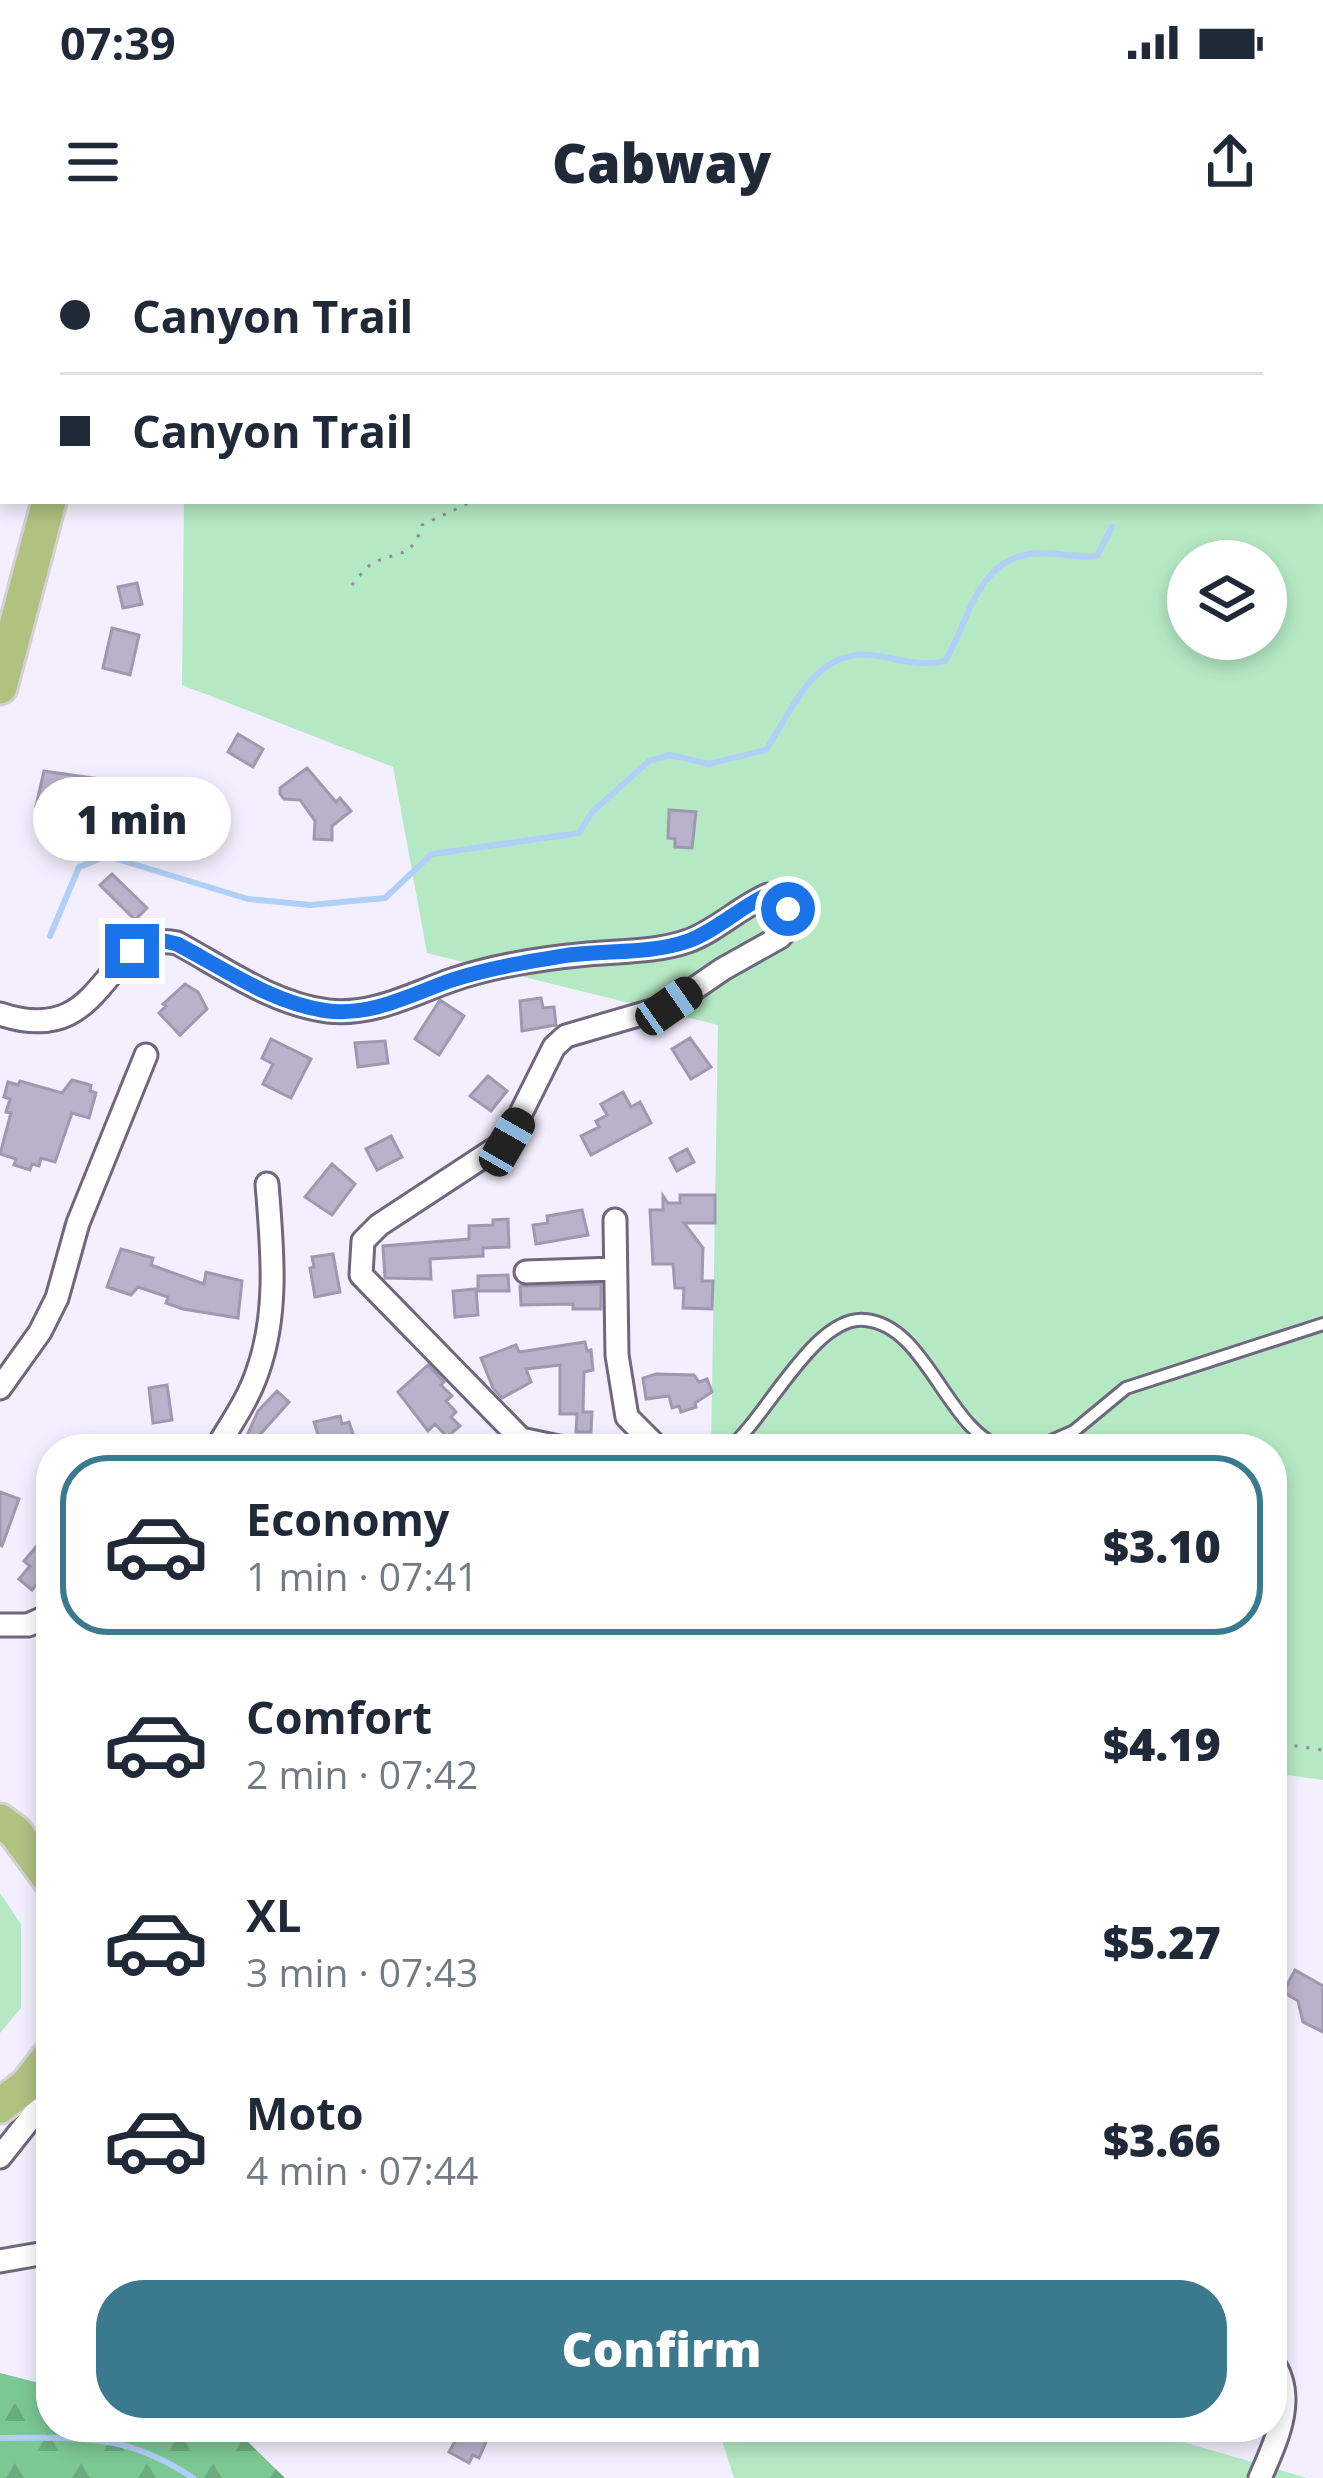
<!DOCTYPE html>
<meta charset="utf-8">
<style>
:root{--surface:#fff;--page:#f6f6f7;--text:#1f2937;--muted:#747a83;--line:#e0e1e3;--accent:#3b798e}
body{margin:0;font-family:"Open Sans",sans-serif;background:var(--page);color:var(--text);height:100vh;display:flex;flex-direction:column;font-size:45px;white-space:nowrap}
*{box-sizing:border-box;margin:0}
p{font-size:39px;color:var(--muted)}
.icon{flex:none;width:66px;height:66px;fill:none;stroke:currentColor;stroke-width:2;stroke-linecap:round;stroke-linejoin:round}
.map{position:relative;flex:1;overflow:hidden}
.sheet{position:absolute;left:36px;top:1194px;width:1251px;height:1008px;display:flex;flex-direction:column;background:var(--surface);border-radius:48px;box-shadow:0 6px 18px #0003}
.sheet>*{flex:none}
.banner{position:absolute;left:0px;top:0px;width:1323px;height:264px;box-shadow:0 6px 18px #0003;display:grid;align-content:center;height:264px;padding:0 60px;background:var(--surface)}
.controls{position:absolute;left:1167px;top:300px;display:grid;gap:24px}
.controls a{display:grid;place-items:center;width:120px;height:120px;border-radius:50%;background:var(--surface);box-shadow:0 6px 18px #0003;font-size:60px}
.end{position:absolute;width:54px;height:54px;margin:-27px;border:15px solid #1a73e8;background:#fff;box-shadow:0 0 0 6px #fff}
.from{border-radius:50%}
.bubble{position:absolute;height:84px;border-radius:42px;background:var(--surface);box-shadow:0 6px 18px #0003;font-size:39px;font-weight:800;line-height:84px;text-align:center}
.car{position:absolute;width:36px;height:72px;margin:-36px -18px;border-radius:15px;box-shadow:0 0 9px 3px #0007;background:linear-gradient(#222 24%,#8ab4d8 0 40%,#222 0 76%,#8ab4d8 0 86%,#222 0)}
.banner b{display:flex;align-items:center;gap:42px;height:114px;font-size:45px}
.banner b+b{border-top:3px solid var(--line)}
.banner i{width:30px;height:30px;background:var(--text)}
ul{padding:21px 0 0;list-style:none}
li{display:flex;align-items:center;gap:36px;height:180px;margin:0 24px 18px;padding:0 36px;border:6px solid transparent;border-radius:48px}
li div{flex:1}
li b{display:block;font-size:45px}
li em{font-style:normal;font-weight:800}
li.selected{border-color:var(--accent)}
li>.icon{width:108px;height:108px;stroke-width:1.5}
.button{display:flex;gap:24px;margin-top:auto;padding:24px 60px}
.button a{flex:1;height:138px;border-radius:48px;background:var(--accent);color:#fff;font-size:48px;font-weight:800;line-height:138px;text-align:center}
.status{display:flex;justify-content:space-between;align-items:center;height:84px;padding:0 60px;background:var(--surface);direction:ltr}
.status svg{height:33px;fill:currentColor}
header{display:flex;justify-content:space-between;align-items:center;height:156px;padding:0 60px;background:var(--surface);font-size:54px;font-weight:800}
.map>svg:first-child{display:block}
.green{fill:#b5e9c4;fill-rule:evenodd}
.forest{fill:url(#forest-firs)}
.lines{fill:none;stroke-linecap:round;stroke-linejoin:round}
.stream{stroke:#b1d0f8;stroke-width:6}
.building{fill:#b9b2ca;stroke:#9f98b0;stroke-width:3}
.service-casing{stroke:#6e677d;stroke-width:16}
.minor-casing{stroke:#6e677d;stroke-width:27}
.primary-casing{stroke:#d2d1d3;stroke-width:39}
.path{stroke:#8f8b97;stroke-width:3;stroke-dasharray:3 9;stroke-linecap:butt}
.service{stroke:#fff;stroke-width:10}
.minor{stroke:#fff;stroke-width:21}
.primary{stroke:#b0c180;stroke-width:33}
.route{stroke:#1a73e8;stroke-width:15}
</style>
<div class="status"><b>07:39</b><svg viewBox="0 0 49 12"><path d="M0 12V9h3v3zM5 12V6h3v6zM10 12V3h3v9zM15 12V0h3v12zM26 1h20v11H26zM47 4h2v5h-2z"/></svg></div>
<header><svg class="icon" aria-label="menu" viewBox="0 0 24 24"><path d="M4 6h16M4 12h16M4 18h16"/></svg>Cabway<svg class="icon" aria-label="share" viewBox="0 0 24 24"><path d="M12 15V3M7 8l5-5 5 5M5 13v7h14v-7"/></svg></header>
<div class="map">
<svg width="1323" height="2238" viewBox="0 0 1323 2238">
<defs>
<pattern id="forest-firs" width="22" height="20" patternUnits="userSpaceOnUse" patternTransform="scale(3)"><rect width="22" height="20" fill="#7bc894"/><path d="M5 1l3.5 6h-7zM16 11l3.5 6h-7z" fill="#6aab7f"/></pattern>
</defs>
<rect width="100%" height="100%" fill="#f3effe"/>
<path class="green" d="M185,0H1323V1540L1272,1533V1209H711L718,785L427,713L393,527L182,445L184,261H1320V3ZM1188,321H1266V399H1188Z
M0,1653L21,1684V1768L0,1793Z
M718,2187H1131L1307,2238H734Z"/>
<path class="forest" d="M0,2133L51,2146V2187H197L247,2201L285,2238H0Z"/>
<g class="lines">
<path class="stream" d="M50,696L79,627L107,616L248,659L310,665L385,658L432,614L579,593L592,572L649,521L670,515L709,524L766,510C795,465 817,404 879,416C902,420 923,427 945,421C968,384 976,321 1030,314C1052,311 1074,318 1097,316L1112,287
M0,2198C79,2198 125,2192 193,2238"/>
</g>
<path class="building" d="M137,343L142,364L123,368L118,347Z
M112,388L139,395L130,435L103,428Z
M238,494L263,509L253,527L228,512Z
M307,528L336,562L340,558L351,571L332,586V600L314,599L315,581L300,560L284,559L280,554V548Z
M44,531L100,539L96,557H77L68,579L41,572L42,567L36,566Z
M669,570L696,572L692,608L675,607V599L668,598Z
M112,634L147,668L135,680L100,645Z
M185,744L198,752L207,769L180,795L159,773L166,766L163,764Z
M541,758L543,768L554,767L556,785L522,791L520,761Z
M440,760L464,776L439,815L415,799Z
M690,798L711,827L691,839L672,809Z
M271,799L311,819L291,858L263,844L273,824L262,818Z
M385,801L388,823L358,827L355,803Z
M488,836L507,851L491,871L470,856Z
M72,840L91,845L90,851L96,853L89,878L72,873L55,922L41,918L39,926L32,924L30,930L14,925L16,919L0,914L11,873L6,872L10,859L4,857L8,842L18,845L20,841L62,853Z
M623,852L631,867L640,862L651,883L591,915L581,896L599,887L596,881L607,875L601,864Z
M391,896L402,917L377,930L366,909Z
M687,909L694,922L677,931L670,918Z
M332,924L355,944L332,975L305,957Z
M680,955H715V983H684L703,1008L702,1041H713L712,1069L683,1068L684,1048H675L673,1024H653L650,970H663V956L668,963H680Z
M582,970L588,995L536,1004L533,985L548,983L547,976Z
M508,979L509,1007L483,1008V1016L430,1019L431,1039L385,1038L383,1006L469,999V986L493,985V980Z
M121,1009L153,1018L151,1025L204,1044L206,1032L242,1041L238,1078L183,1069L166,1063L168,1057L138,1047L131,1055L107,1047Z
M333,1014L340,1052L315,1057L310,1028L314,1027L312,1017Z
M508,1035L509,1051H478V1036Z
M601,1044V1069H573V1064L521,1065L520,1046Z
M476,1049L478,1075L455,1077L453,1051Z
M585,1102L587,1111L591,1110L593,1130L584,1132L583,1172H592L591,1192H576L577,1174H560V1125L526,1129L531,1142L502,1158L493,1148L481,1118L516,1105L519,1112Z
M428,1125L444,1142L441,1145L452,1156L446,1161L456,1172L451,1177L460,1186L447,1197L435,1184L428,1191L398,1152Z
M656,1134L694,1135L699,1142L707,1139L712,1152L695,1163L696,1167L681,1172L679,1166L672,1168L669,1156L646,1159L643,1138Z
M167,1145L172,1180L153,1183L149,1148Z
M277,1151L289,1162L247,1209H241L258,1171Z
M340,1176L342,1184L349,1182L354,1197L333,1206L330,1198L320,1201L314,1182Z
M0,1252L19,1259L2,1306L0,1305Z
M51,1289V1327L32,1350L19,1339L30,1326L24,1321Z
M1295,1730L1323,1746V1792L1303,1782L1298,1761L1283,1752Z
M462,2189L486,2202L479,2218L473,2215L469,2223L449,2212Z"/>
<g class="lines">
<g class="service-casing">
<path id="service" d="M728,1209C767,1178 814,1075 865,1080C927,1085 947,1192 1005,1209
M1033,1209L1074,1191L1126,1148L1323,1084"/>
</g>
<g class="minor-casing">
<path id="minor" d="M0,774C110,811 100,687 177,703C225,729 273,764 328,771C373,776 412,754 452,740C493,726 544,718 588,714C620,711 657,712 688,701C716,691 740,667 768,655C786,661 788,669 789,687L780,697L723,729L669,766L566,796L554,807L507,901L379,985L363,1001L361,1035L521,1199L568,1209
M615,980L617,1115L627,1177L659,1209
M526,1032L615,1029
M0,1148L40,1092L57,1058L78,983L146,815
M216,1209C230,1185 248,1160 257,1133C279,1073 272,1007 267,944
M0,1385H28L51,1375
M0,1917L46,1859L48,1822
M0,2021L51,2012
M1260,2238C1276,2201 1298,2158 1272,2121"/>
</g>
<g class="primary-casing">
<path id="primary" d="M15,0L19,3
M0,447L49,261
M0,1581L15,1592L51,1641
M0,1866L27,1845L51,1814"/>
</g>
<path class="path" d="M662,0L664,3
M743,3L744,0
M352,345C358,338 366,326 375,322C399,311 413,318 422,285L473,261
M1272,1512L1289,1505L1323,1510"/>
<use href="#service" class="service"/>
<use href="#minor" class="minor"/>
<use href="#primary" class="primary"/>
</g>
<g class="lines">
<path class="route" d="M132,711L160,700L177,704C225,729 273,764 328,771C373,776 412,754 452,740C488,728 532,721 569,715C608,710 651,714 688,701C716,691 740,667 767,655L780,659L788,669"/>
</g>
</svg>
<div class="controls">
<a><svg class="icon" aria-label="layers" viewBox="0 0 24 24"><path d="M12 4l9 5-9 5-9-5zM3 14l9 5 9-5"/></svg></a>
</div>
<i class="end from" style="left:788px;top:669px"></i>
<i class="end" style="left:132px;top:711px"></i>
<div class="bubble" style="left:33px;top:537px;width:198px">1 min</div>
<i class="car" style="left:669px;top:766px;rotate:55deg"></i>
<i class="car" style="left:507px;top:902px;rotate:30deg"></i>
<div class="banner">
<b><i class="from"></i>Canyon Trail</b>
<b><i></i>Canyon Trail</b>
</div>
<section class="sheet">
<ul>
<li class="selected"><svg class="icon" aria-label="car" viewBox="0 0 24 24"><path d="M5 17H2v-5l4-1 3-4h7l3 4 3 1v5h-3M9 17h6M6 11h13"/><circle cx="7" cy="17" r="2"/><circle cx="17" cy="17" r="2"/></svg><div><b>Economy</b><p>1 min · 07:41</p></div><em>$3.10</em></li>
<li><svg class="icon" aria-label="car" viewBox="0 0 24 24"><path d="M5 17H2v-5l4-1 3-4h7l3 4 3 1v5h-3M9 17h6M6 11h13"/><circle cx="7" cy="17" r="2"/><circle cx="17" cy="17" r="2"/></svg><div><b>Comfort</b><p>2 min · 07:42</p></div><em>$4.19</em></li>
<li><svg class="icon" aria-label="car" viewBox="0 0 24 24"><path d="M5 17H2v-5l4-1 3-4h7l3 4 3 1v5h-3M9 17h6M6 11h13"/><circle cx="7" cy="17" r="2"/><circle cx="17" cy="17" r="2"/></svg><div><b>XL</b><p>3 min · 07:43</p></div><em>$5.27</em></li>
<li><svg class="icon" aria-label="car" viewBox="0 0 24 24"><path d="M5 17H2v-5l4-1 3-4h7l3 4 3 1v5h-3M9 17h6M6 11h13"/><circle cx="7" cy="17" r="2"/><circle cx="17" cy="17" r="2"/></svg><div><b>Moto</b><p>4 min · 07:44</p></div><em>$3.66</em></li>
</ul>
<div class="button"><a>Confirm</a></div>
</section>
</div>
